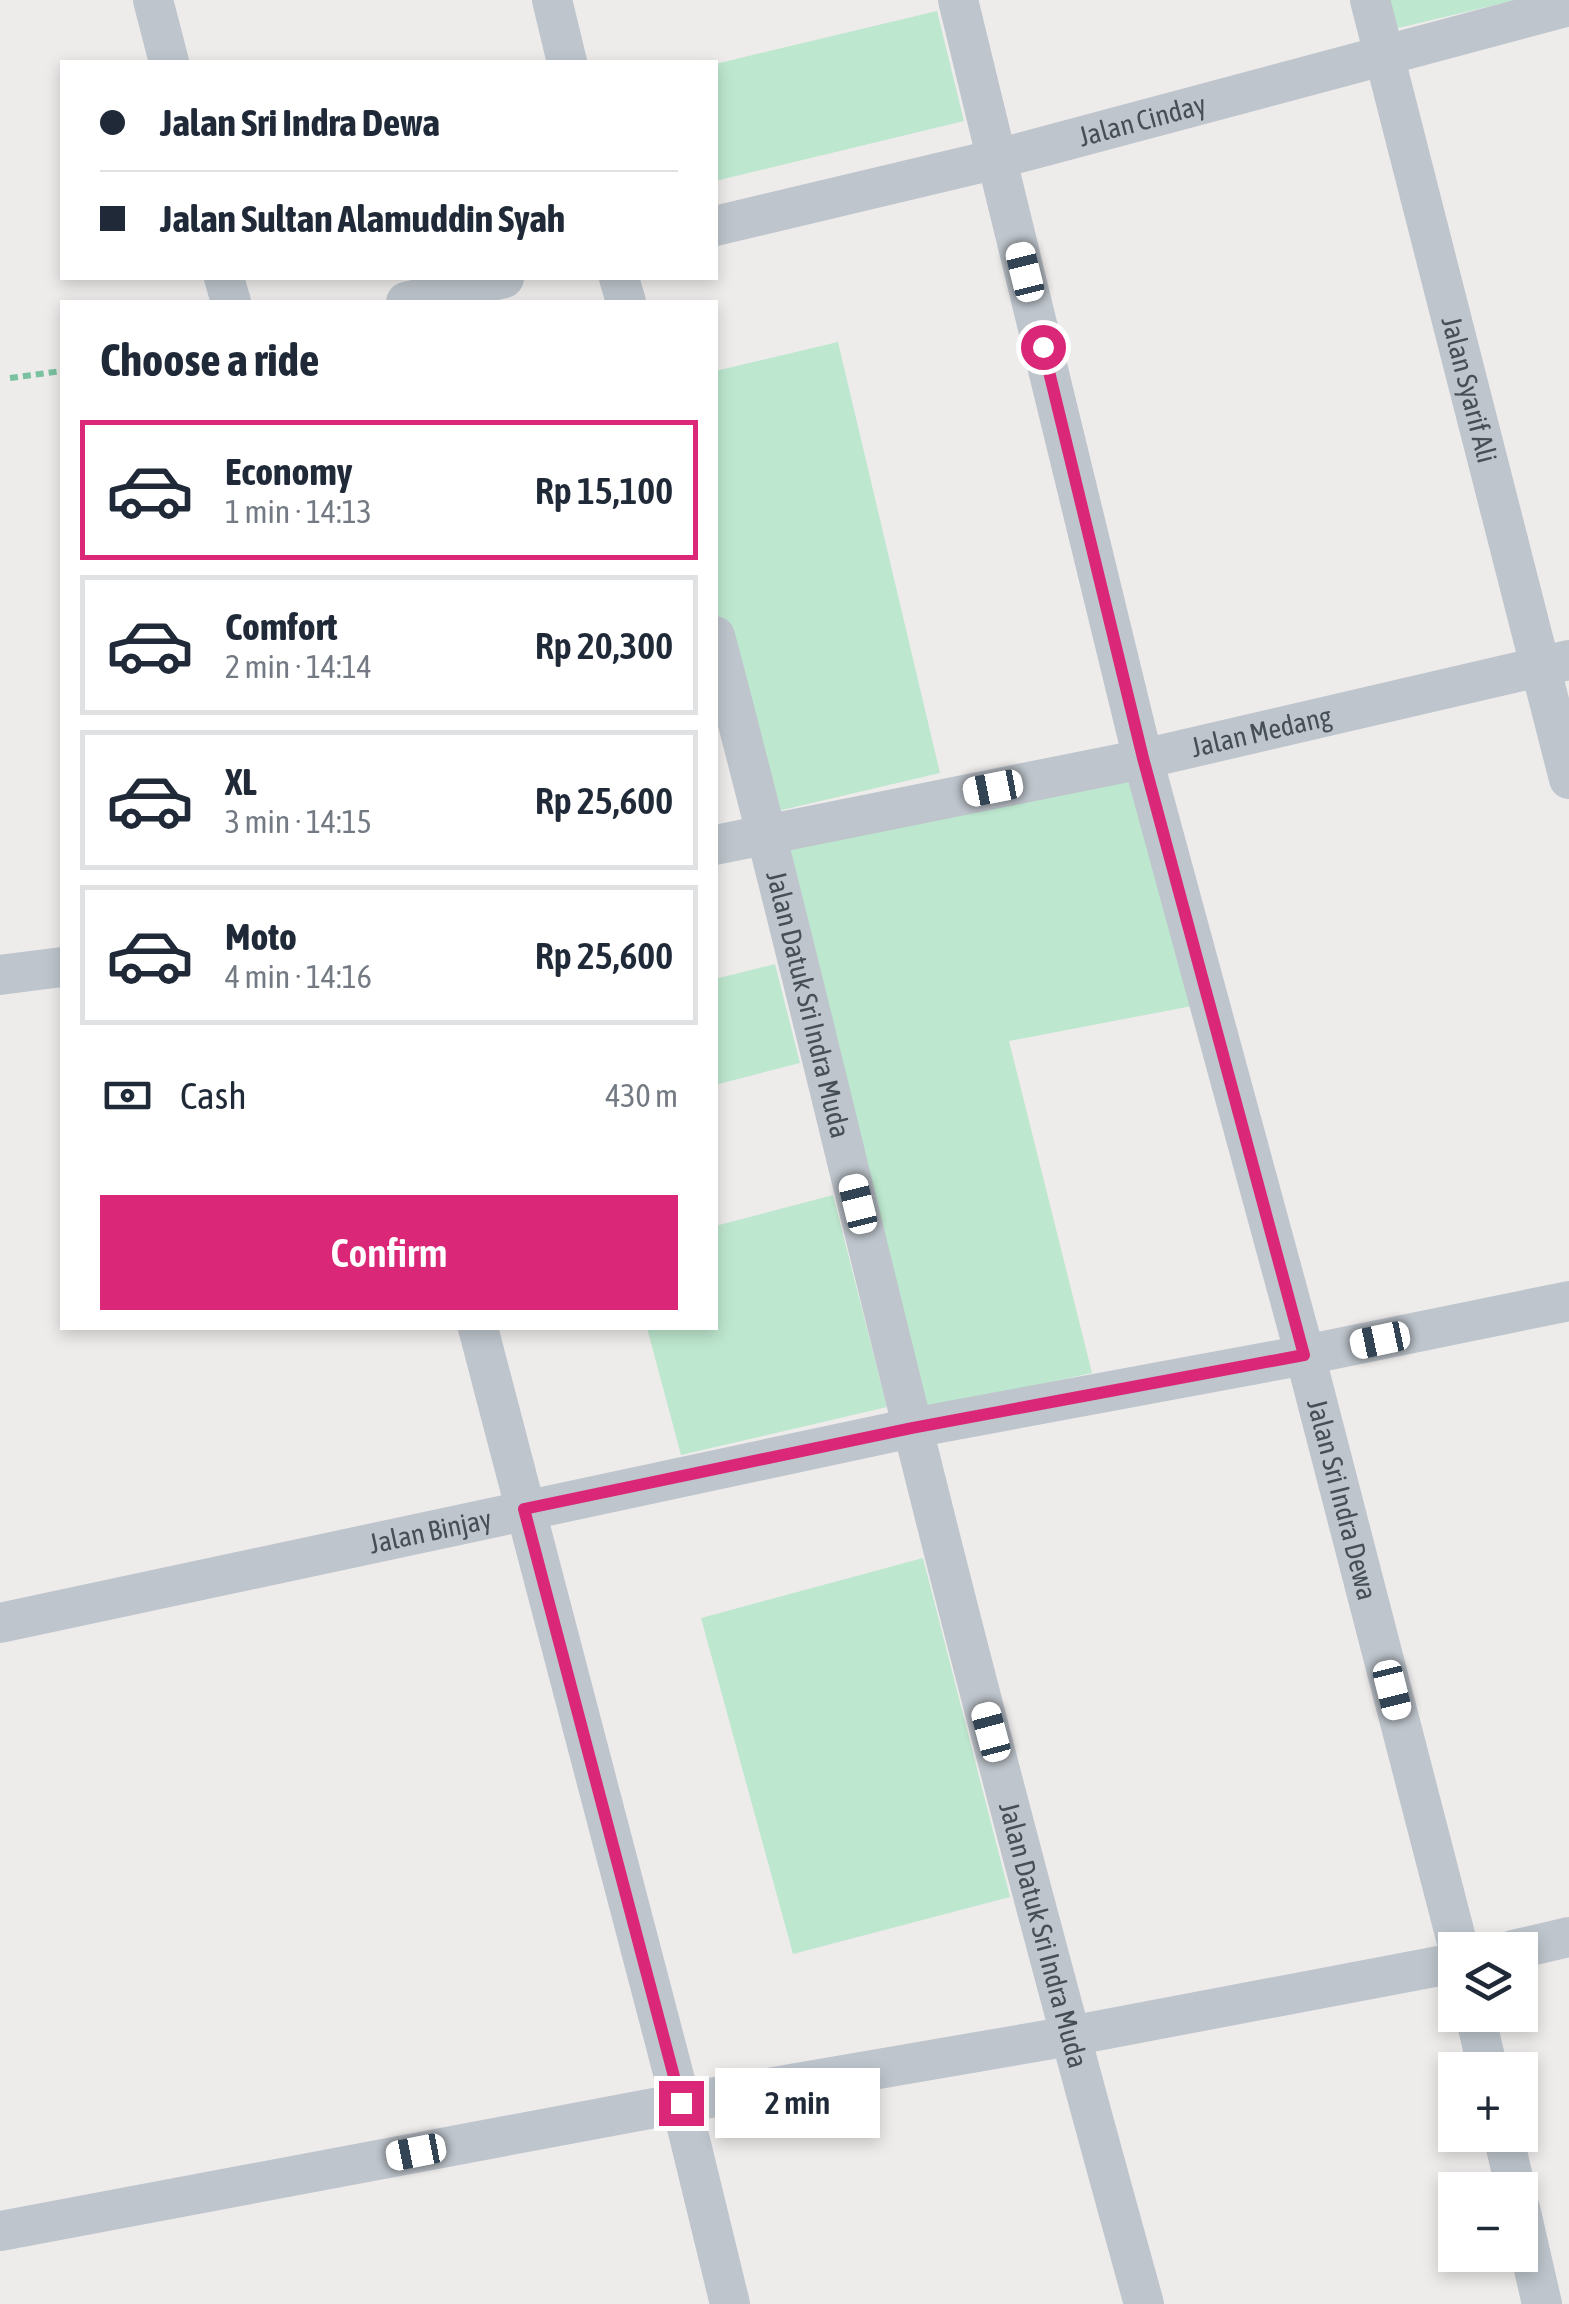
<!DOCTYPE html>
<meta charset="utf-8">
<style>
:root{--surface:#fff;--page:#f2f2f3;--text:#1f2937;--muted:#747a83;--line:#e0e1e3;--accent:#db2777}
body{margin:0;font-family:"Asap Condensed",sans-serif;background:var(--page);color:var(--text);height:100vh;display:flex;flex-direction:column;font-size:38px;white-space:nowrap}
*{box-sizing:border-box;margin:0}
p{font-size:32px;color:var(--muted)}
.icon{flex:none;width:55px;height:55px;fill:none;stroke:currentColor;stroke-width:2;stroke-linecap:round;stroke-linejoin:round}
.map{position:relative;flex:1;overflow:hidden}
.side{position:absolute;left:60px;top:300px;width:658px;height:1030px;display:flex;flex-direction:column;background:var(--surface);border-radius:0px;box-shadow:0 5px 15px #0003}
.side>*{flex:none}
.top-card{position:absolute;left:60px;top:60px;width:658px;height:220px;border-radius:0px;box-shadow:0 5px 15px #0003;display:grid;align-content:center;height:220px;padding:0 40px;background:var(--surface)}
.controls{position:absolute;left:1438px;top:1932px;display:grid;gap:20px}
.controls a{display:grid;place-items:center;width:100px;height:100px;border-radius:0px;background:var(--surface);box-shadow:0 5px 15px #0003;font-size:50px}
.end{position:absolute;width:45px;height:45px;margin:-22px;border:12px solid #db2777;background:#fff;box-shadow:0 0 0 5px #fff}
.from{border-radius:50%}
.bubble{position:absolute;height:70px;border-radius:0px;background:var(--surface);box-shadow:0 5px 15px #0003;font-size:32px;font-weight:600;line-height:70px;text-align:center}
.car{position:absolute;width:30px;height:60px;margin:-30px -15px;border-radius:12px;box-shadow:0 0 8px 2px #0007;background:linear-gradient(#fff 24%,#345 0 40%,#fff 0 76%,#345 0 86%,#fff 0)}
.top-card b{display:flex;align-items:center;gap:35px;height:95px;font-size:38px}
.top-card b+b{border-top:2px solid var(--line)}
.top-card i{width:25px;height:25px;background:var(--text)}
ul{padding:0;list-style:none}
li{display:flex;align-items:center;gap:30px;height:140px;margin:0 20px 15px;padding:0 20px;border:5px solid var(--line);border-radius:0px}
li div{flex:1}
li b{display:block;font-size:38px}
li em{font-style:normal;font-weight:600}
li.on{border-color:var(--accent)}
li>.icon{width:90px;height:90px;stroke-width:1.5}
h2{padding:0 40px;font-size:45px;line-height:120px}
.pay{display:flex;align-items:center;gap:25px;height:110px;padding:0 40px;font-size:38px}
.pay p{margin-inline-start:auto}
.button{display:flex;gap:20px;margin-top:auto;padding:20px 40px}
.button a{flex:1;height:115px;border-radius:0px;background:var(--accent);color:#fff;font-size:40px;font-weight:600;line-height:115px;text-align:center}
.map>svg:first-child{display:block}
.green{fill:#bee7cf}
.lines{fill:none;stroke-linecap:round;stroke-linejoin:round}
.path{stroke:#7ac1a0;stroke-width:6;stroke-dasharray:8 5;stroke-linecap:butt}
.minor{stroke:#bec5cc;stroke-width:40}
.route{stroke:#db2777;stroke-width:12}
.labels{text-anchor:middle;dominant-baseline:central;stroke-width:8;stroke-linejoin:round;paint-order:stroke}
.street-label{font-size:28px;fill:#464e56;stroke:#fff}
</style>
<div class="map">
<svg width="1569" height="2304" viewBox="0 0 1569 2304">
<rect width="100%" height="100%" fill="#eeebeb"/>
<path class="green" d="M1383,0H1516L1390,30Z
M937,11L964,121L715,181V64Z
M838,342L940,773L765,814L715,604V371Z
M1130,777L1192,1006L1009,1041L1092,1373L925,1409L786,844Z
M775,964L800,1063L715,1085V979Z
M833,1195L887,1407L681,1455L647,1328H715V1226Z
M923,1558L1010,1897L793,1954L701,1618Z"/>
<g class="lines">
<path class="path" d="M10,378L62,371"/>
<g class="minor">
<path d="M153,0L169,62"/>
<path d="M552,0L567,62"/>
<path id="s1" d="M958,0L1143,759L1305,1355L1459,1950"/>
<path id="s2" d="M1370,0L1569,779"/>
<path id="s3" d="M715,226L997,159L1569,6"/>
<path d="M224,278L231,302"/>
<path d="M619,278L626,302"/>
<path d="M406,302L504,278"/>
<path id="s4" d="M715,636C785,898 846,1162 912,1425C985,1719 1063,2012 1144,2304"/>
<path id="s5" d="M715,845L1143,759L1569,660"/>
<path d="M0,975L62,967"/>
<path d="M478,1328L681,2103L730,2304"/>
<path id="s6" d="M0,1623L912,1428L1305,1355L1569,1301"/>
<path d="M1513,1950L1569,1937"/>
<path d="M1475,2015L1488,2070"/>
<path d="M1503,2135L1516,2190"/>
<path d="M1520,2208L1542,2304"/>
<path d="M0,2231L681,2103L1070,2036L1455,1963"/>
</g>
</g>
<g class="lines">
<path class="route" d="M681,2103L524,1509L912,1428L1304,1355L1143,758L1043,347"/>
</g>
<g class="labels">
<g class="street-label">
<text stroke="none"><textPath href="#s3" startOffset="440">Jalan Cinday</textPath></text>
<text stroke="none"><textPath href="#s2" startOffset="402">Jalan Syarif Ali</textPath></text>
<text stroke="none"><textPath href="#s5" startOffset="558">Jalan Medang</textPath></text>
<text stroke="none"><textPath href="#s4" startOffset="380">Jalan Datuk Sri Indra Muda</textPath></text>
<text stroke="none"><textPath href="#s1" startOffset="1548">Jalan Sri Indra Dewa</textPath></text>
<text stroke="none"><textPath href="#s6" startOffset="440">Jalan Binjay</textPath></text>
<text stroke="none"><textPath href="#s4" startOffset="1340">Jalan Datuk Sri Indra Muda</textPath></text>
</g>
</g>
</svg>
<div class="controls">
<a><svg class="icon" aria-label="layers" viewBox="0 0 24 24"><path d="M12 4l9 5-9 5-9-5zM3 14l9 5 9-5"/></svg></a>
<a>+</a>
<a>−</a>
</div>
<i class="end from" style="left:1043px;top:347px"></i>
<i class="end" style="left:681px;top:2103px"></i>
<div class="bubble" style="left:715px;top:2068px;width:165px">2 min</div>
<i class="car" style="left:1025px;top:272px;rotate:346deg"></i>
<i class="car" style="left:993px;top:788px;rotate:259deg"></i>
<i class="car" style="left:858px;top:1204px;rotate:346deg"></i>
<i class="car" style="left:1380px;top:1340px;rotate:258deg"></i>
<i class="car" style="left:1392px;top:1690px;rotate:166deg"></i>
<i class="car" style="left:991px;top:1732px;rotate:345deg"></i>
<i class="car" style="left:416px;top:2152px;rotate:259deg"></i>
<div class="top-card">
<b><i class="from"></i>Jalan Sri Indra Dewa</b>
<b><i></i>Jalan Sultan Alamuddin Syah</b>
</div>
<section class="side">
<h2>Choose a ride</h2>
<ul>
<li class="on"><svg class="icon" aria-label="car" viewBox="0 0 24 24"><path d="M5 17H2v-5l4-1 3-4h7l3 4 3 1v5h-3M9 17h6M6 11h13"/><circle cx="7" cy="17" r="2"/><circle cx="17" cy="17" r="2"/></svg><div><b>Economy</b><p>1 min · 14:13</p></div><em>Rp 15,100</em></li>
<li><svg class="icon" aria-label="car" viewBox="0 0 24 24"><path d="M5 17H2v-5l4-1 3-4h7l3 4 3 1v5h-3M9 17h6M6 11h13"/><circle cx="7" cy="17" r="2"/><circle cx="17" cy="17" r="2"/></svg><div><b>Comfort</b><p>2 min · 14:14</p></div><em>Rp 20,300</em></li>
<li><svg class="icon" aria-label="car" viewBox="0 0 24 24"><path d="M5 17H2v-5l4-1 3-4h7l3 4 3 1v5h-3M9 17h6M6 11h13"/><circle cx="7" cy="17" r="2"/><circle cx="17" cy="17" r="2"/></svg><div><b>XL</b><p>3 min · 14:15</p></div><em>Rp 25,600</em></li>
<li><svg class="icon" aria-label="car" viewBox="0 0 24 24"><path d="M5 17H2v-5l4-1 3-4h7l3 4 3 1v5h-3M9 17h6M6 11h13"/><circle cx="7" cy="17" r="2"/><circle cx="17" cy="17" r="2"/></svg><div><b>Moto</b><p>4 min · 14:16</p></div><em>Rp 25,600</em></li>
</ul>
<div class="pay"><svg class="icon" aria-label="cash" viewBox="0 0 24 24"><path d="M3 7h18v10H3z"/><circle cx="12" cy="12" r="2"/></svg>Cash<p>430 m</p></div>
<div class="button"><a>Confirm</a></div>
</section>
</div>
